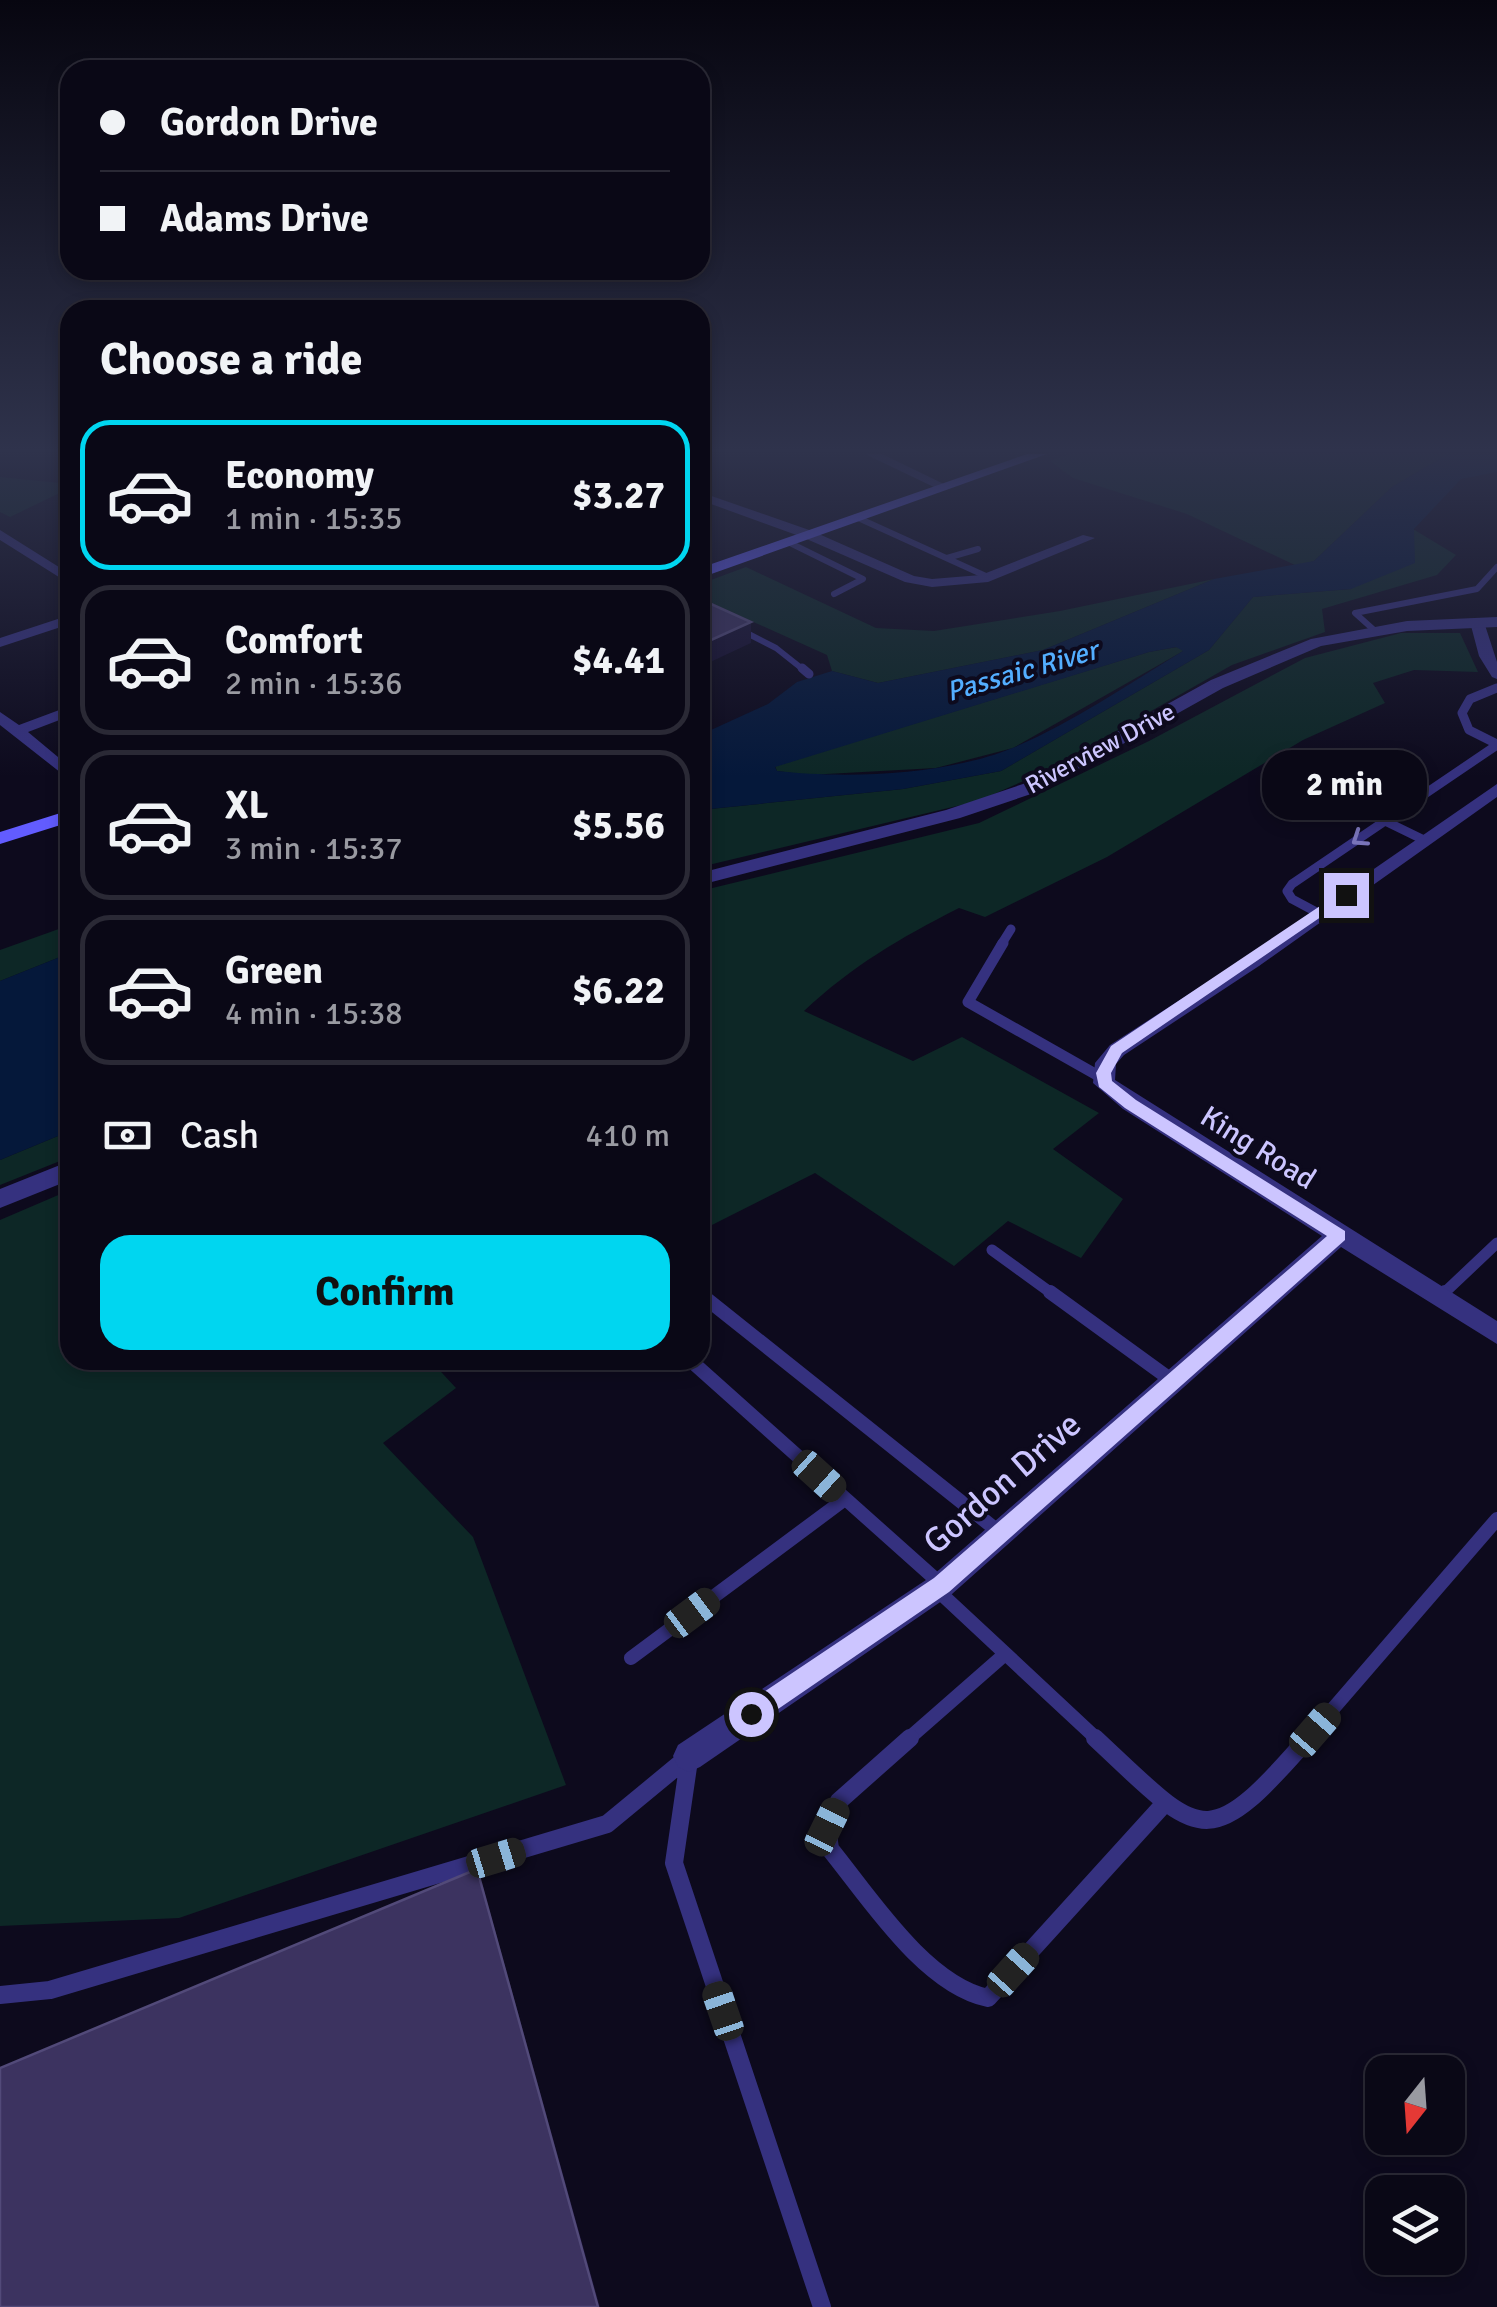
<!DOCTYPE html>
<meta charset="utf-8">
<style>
:root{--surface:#0a0816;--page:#13111f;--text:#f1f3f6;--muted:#999aa1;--line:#2a2935;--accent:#00d6f0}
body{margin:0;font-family:Signika,sans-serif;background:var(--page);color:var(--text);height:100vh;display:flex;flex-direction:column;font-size:38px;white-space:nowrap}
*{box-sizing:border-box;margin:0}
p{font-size:32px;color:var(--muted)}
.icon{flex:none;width:55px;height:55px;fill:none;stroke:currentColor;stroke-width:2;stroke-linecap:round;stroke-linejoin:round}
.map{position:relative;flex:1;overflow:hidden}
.sheet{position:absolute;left:60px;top:300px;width:650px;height:1070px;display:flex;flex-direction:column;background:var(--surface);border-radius:30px;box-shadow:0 5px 15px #0003,0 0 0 2px var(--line)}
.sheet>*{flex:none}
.top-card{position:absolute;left:60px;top:60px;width:650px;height:220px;border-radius:30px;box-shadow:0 5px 15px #0003,0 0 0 2px var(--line);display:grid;align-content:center;height:220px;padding:0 40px;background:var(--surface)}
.needle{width:65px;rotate:197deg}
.buttons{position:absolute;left:1365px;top:2055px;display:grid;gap:20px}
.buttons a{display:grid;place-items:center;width:100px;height:100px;border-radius:20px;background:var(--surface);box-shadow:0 5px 15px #0003,0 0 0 2px var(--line);font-size:50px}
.end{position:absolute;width:45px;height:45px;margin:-22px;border:12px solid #ccc5ff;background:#111;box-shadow:0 0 0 5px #111}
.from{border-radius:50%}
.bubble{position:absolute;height:70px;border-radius:30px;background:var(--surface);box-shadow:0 5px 15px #0003,0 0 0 2px var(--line);font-size:32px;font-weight:700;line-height:70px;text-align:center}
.car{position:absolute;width:30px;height:60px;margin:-30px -15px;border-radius:12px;box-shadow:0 0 8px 2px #0007;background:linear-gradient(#222 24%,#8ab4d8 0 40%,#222 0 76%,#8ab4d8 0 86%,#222 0)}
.top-card b{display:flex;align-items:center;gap:35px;height:95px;font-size:38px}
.top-card b+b{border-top:2px solid var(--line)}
.top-card i{width:25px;height:25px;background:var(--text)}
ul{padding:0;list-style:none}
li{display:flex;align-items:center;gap:30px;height:150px;margin:0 20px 15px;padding:0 20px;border:5px solid var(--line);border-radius:30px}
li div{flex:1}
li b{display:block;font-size:38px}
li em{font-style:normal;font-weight:700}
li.active{border-color:var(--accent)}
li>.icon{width:90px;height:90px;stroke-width:1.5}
h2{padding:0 40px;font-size:45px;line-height:120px}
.pay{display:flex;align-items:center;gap:25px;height:110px;padding:0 40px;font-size:38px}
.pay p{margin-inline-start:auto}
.primary-button{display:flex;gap:20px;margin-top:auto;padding:20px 40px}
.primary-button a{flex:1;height:115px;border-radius:30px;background:var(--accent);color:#111;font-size:40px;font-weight:700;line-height:115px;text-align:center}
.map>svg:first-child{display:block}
.green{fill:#0d2726}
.water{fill:#05183a;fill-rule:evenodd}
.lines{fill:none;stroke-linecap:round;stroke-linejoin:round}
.service-far4{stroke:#35317f;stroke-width:6}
.service-far3{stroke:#35317f;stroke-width:9}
.service-far2{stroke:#35317f;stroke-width:11}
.service-far1{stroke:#35317f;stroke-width:14}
.service{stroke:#35317f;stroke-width:18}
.minor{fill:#35317f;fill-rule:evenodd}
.tertiary{fill:#35317f;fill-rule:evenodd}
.secondary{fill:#625cff;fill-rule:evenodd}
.shaded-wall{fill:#171131}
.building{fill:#3c3360;stroke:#524a79;stroke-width:2.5}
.oneway{stroke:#7974b9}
.route{fill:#ccc5ff}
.labels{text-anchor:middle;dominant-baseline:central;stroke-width:8;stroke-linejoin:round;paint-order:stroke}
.far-street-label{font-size:25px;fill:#ccc5ff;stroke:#0d0a1d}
.far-water-label{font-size:28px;font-style:italic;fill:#53aeff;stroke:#0d0a1d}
.street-label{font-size:30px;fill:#ccc5ff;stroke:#0d0a1d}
.near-street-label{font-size:35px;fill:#ccc5ff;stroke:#0d0a1d}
</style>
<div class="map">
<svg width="1497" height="2307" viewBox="0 0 1497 2307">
<rect width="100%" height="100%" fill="#0d0a1d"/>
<path class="green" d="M1069,454H1448L1392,487L1314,561L1297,566L1187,514L1073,478L1050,461Z
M0,477L70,484V488L10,517L0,512Z
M1413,529L1456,555L1437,575L1322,609L1325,632L1232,665L1044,772L978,801L700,867V810L903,789L1001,771L1209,650L1253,597L1351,589Z
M746,567L876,628L934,631L1060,611L1214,579L1043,650L878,683L832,671L827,655L700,598V584Z
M1401,633H1460L1478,672L1414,670L1373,683L1385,703L1303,740L1107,857L985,917L959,908C900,938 852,966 804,1011L913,1061L962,1037L1099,1113L1053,1149L1123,1199L1081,1258L1008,1221L954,1266L815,1173L700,1231V891L979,823L1149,741L1305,658Z
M1177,647L1185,650L1013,748L936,768L808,775L777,771L775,766L1149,652Z
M70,925V953L0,981V950Z
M70,1131V1157L0,1185V1160Z
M70,1190V1360H430L456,1388L383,1443L473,1537L566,1785L179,1918L0,1926V1220Z"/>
<path class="water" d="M1448,454H1497V472L1461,479L1414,529L1415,563L1351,589L1253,597L1209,650L1001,771L903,789L700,810V735L768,704L797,682L832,671L878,683L1043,650L1214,579L1314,561L1392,487ZM1176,647L1183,651C1129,684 1073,722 1015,747C949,775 848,779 777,771L775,767L1149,652Z
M70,953V1131L0,1160V981Z"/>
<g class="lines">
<path class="service-far4" d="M856,517L988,577
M788,542L863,579L834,594
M947,558L978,549
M737,628L776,648L805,671
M1374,630L1355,613L1477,589L1497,567"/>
<path class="service-far3" d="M802,668L809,674
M1497,688L1470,699L1462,713L1469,730L1497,744
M1385,821L1424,840
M1320,914L1292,899L1287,891L1292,884L1497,745
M1001,945L1011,929"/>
<path class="service-far2" d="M1003,943L968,1002L1104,1079
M992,1250L1054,1295
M1442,1295L1497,1243"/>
<path class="service-far1" d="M1050,1292L1174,1382
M1439,1298L1445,1292
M700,1301L708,1300L999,1532
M690,1360L942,1585
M936,1589L1098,1740
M631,1658L845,1499
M907,1740L1004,1655
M1306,1740L1497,1519"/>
<path class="service" d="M910,1738L839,1801L827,1827L830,1849C869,1897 925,1985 988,1998L1165,1803
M1095,1738C1201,1837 1205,1857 1308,1738
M689,1760L674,1863L822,2307
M0,1995L50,1990L607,1824L687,1758"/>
<path class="minor" d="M865,454H882L948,486L938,489Z
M700,492L812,531L914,576L932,579L981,575L1083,535L1095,538L988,582L932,587L905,582L802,537L700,500Z
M0,530L70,574V584L0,540Z
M70,615V624L0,647V638Z
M1477,618L1484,622L1497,662V679L1492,677L1479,656L1470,622Z
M70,706V716L28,732L70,767V780L0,725V712L19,725Z
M1497,784V797L1259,966L1124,1055L1116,1064L1115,1080L1497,1321V1344L1341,1247L952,1594L700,1767L689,1772L678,1767L673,1756L678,1745L932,1576L1322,1236L1123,1109L1093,1083L1095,1063L1110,1045L1245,958Z"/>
<path class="tertiary" d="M1497,617V627L1407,631L1321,646L1223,688L1037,792L960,818L700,885V873L946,810L1023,784L1211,680L1311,639L1407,621Z
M70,1161V1180L0,1208V1189Z"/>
<path class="secondary" d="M1027,454H1047L700,578V568Z
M70,810V822L0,844V832Z"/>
</g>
<path class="shaded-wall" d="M751,622V643L704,665V677L700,679V645Z
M477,1869L483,1887L600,2307H598Z"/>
<path class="building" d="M700,599L751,622L700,645Z
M477,1869L598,2307H0V2068Z"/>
<defs><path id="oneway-chevron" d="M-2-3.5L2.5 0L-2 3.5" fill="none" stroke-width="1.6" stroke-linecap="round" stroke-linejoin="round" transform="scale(2.5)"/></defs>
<use class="oneway" href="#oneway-chevron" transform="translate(1359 839) rotate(146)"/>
<linearGradient id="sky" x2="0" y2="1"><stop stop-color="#070610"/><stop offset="0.58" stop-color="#2f334c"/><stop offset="1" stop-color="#2f334c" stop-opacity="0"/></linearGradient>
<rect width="1497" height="777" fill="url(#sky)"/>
<path class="route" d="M1341,892L1353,895L1122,1053L1111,1073L1112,1081L1136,1100L1345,1231V1240L949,1592L759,1722L751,1725L743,1722L740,1714L743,1706L934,1578L1327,1236L1125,1108L1099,1087L1096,1073L1111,1046Z"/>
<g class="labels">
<g class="far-street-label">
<text transform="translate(1100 748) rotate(-28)">Riverview Drive</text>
</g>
<g class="far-water-label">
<text transform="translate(1022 671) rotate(-16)">Passaic River</text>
</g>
<g class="street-label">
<text transform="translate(1258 1148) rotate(32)">King Road</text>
</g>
<g class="near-street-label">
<text transform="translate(1002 1483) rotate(-41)">Gordon Drive</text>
</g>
</g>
</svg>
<div class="buttons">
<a><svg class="needle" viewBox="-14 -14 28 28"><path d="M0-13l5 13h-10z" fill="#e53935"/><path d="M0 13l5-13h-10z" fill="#999aa1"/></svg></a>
<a><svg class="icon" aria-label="layers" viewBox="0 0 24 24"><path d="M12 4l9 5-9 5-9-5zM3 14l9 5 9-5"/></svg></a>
</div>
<i class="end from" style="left:751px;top:1714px"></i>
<i class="end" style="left:1346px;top:895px"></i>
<div class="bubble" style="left:1262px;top:750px;width:165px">2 min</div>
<i class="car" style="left:819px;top:1476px;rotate:132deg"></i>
<i class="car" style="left:692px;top:1613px;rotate:53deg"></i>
<i class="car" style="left:1315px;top:1730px;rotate:41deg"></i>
<i class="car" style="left:827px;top:1827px;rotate:26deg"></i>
<i class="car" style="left:496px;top:1858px;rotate:73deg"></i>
<i class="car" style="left:1013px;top:1970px;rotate:42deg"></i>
<i class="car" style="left:723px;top:2011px;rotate:341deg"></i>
<div class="top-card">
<b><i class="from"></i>Gordon Drive</b>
<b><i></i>Adams Drive</b>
</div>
<section class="sheet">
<h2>Choose a ride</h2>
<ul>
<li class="active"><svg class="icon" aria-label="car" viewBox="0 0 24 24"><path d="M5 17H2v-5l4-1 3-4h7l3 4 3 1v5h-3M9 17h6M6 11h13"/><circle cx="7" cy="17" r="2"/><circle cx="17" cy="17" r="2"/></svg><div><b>Economy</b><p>1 min · 15:35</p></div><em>$3.27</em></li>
<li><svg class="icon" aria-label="car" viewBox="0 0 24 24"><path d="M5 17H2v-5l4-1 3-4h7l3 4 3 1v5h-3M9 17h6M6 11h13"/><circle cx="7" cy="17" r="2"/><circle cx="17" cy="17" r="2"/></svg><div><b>Comfort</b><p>2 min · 15:36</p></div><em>$4.41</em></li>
<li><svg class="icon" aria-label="car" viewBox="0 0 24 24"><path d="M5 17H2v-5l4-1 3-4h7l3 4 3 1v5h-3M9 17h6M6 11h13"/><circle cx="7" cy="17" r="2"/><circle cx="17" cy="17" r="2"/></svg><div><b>XL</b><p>3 min · 15:37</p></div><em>$5.56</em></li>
<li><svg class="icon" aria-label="car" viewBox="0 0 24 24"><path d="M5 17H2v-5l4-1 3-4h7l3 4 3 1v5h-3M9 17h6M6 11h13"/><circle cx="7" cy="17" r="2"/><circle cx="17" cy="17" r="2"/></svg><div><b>Green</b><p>4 min · 15:38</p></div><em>$6.22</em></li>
</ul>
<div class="pay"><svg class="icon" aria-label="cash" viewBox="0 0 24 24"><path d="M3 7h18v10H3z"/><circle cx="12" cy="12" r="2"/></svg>Cash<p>410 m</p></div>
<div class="primary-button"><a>Confirm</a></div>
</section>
</div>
